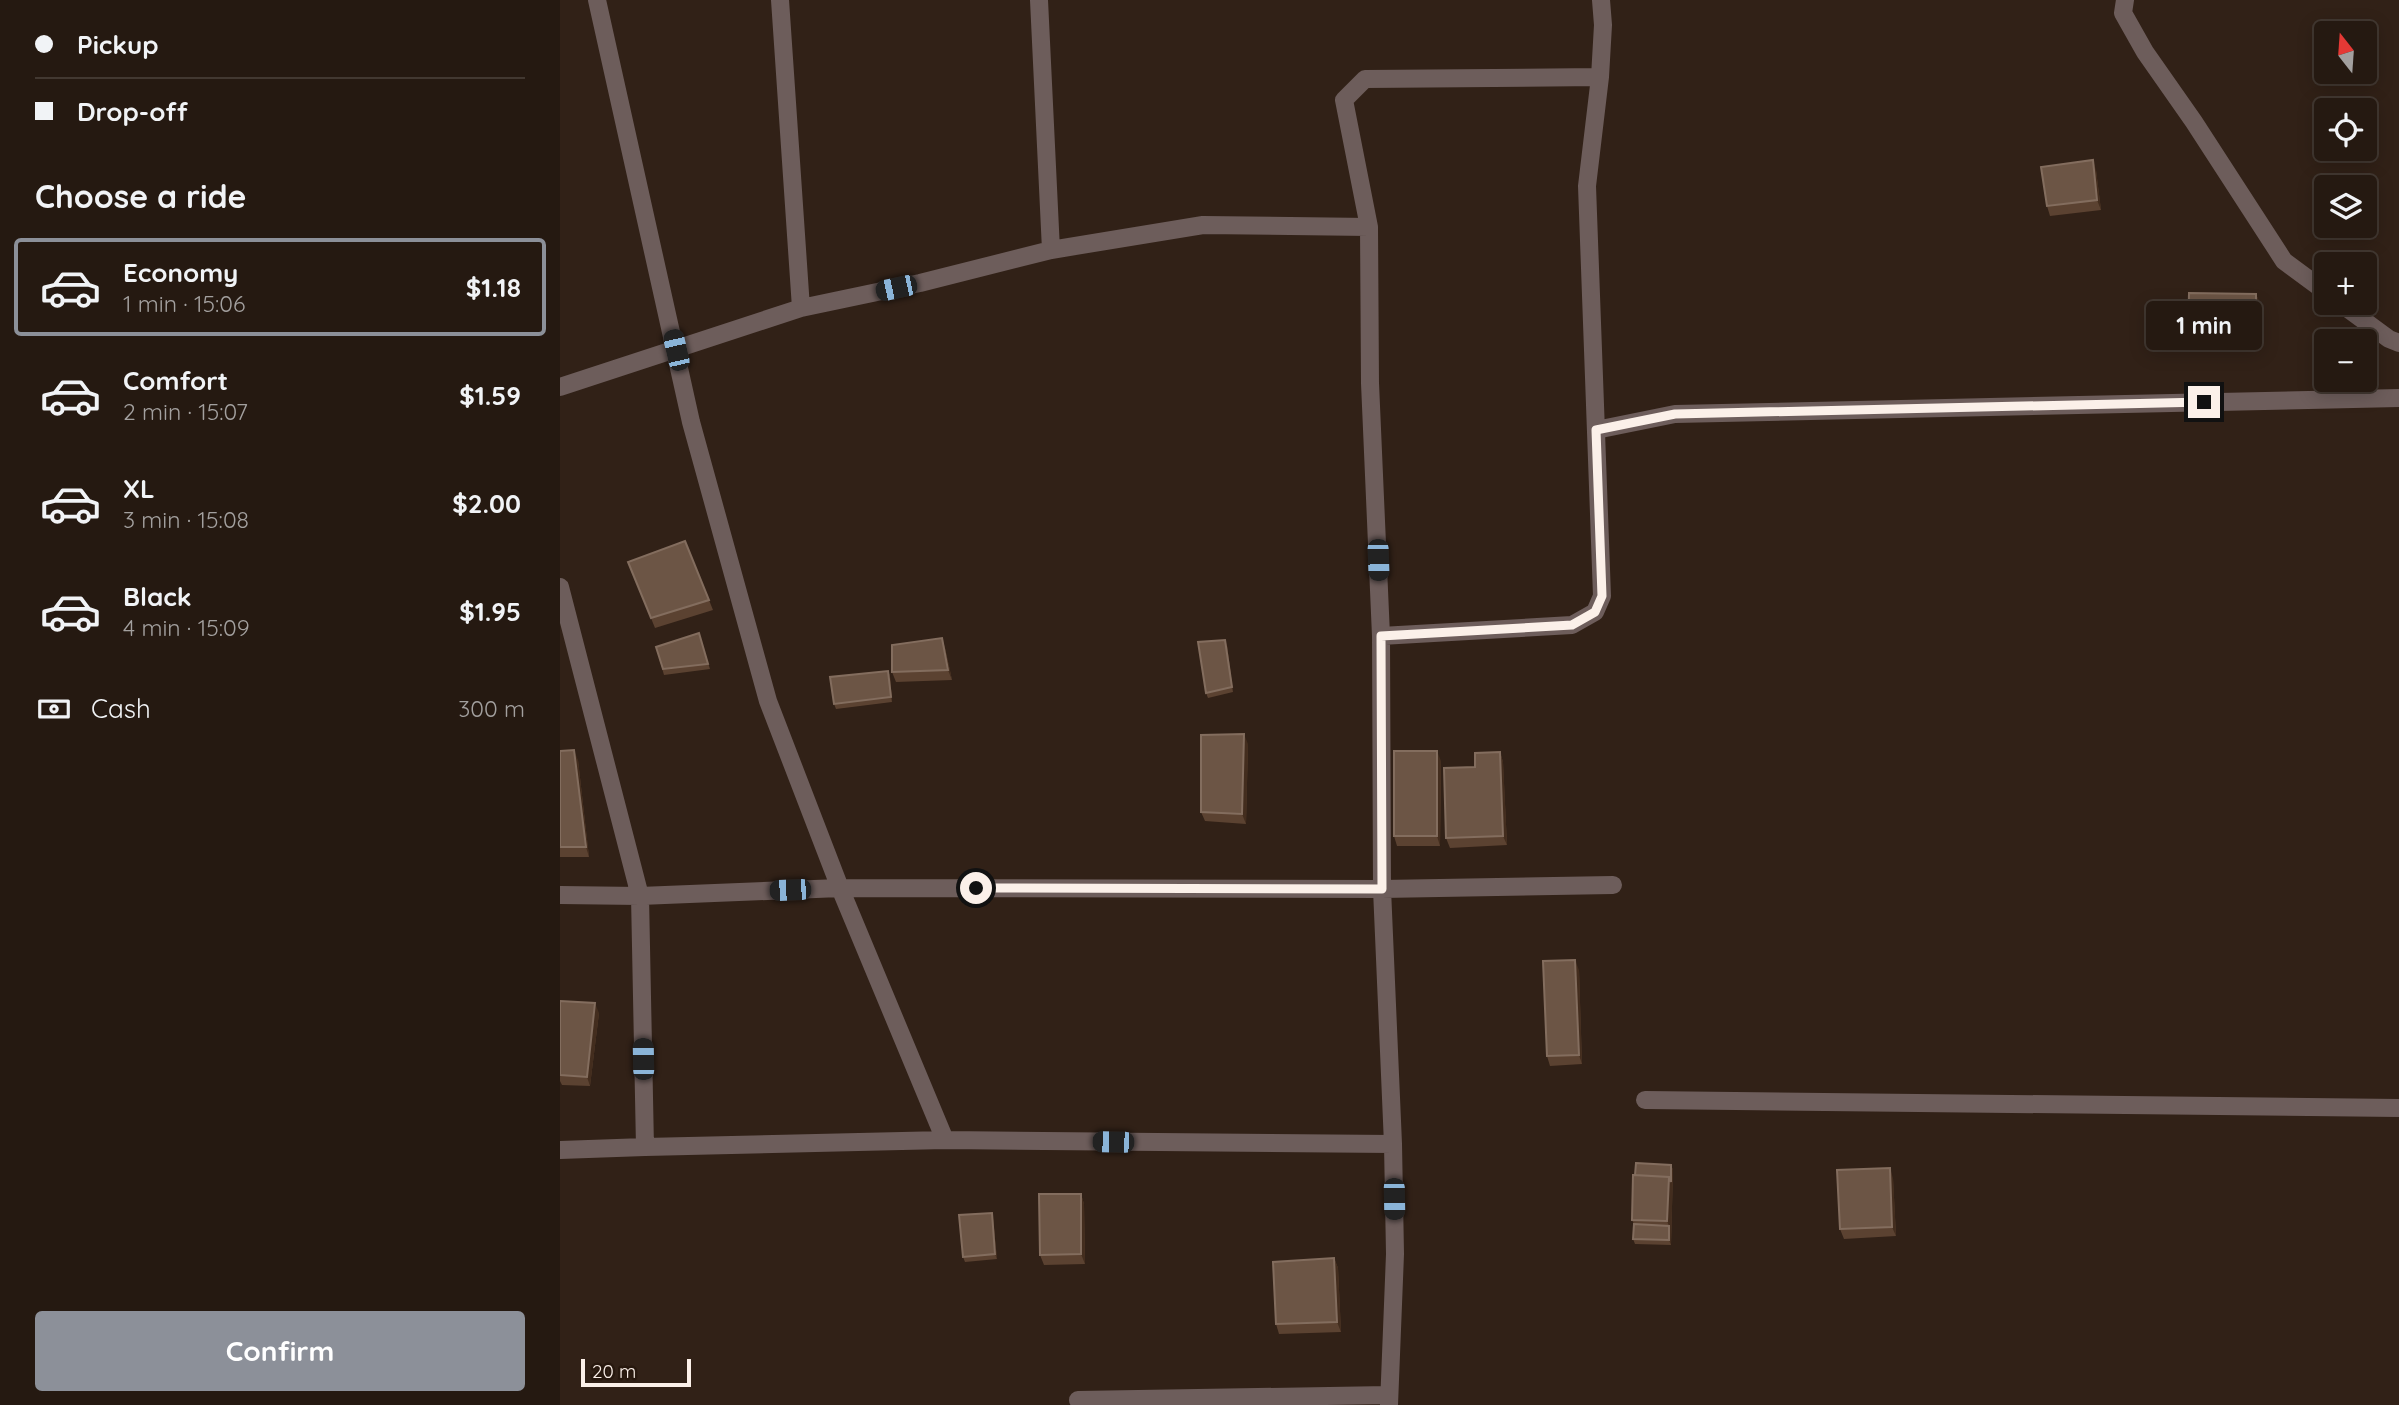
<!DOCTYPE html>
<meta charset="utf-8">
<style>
:root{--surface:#251911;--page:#31261f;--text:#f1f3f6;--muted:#a3a09f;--line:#423831;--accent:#8c9099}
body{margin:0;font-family:Quicksand,sans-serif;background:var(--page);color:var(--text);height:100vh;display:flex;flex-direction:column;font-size:26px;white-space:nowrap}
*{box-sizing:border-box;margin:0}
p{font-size:23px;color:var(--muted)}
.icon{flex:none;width:38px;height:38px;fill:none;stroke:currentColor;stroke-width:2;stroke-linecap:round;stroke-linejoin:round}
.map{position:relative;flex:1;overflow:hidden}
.sheet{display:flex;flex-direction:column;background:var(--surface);width:560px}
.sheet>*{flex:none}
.banner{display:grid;align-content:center;height:154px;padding:0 35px;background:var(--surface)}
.needle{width:46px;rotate:343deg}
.controls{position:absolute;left:1754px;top:21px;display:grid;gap:14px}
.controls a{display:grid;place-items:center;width:63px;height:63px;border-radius:7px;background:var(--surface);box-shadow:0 4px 18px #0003,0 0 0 2px var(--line);font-size:35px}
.scale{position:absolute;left:21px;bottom:18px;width:110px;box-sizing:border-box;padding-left:7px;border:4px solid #fbf0e9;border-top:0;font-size:19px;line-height:24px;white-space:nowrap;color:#fbf0e9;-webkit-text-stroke:5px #27180e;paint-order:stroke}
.end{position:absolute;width:32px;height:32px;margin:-16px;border:9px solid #fbf0e9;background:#111;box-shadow:0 0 0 4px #111}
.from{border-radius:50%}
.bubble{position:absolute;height:49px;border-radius:7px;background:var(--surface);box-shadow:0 4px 18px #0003,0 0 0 2px var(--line);font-size:23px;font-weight:700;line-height:49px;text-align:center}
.car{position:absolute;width:21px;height:42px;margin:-21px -10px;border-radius:9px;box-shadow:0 0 5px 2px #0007;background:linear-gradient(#222 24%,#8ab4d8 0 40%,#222 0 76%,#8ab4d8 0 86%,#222 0)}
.banner b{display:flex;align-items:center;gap:24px;height:66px;font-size:26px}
.banner b+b{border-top:2px solid var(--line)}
.banner i{width:18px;height:18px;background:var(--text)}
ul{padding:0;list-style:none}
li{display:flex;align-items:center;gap:21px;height:98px;margin:0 14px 10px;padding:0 21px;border:4px solid transparent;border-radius:7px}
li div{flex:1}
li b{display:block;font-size:26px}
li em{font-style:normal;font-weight:700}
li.selected{border-color:var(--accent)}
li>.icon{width:63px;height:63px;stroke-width:1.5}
h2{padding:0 35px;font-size:32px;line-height:84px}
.pay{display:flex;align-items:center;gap:18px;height:77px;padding:0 35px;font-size:26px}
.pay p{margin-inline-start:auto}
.button{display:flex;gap:14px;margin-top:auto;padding:14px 35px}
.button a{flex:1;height:80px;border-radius:7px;background:var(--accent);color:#fff;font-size:28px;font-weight:700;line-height:80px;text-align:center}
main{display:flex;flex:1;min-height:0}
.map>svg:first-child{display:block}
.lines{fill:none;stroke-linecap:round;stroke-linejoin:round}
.street{stroke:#6d5d5b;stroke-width:18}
.wall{fill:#5b4231}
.shaded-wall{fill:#432d1e}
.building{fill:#6c5545;stroke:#836d5e;stroke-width:2}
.route{stroke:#fbf0e9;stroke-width:9}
</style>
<main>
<section class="sheet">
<div class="banner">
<b><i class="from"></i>Pickup</b>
<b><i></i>Drop-off</b>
</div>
<h2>Choose a ride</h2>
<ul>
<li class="selected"><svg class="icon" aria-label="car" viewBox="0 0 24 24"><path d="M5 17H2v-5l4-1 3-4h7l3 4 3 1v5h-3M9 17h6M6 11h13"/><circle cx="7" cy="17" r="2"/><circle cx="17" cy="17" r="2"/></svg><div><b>Economy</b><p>1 min · 15:06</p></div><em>$1.18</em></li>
<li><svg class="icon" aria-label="car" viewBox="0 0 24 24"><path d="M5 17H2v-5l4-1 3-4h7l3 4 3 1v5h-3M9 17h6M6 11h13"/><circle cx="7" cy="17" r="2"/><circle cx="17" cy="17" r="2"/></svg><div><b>Comfort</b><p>2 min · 15:07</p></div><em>$1.59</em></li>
<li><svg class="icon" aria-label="car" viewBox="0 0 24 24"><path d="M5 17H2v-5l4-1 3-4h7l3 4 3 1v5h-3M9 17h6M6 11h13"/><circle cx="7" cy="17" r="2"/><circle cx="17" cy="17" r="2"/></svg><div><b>XL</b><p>3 min · 15:08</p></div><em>$2.00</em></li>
<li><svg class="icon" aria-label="car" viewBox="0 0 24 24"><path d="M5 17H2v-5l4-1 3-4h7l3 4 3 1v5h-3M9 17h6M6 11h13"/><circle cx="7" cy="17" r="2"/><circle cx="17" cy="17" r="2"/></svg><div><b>Black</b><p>4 min · 15:09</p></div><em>$1.95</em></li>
</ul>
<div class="pay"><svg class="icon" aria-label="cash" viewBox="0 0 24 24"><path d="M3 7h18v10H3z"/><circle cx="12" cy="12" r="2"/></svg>Cash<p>300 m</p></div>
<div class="button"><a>Confirm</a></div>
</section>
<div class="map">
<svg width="1839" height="1405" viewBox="0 0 1839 1405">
<rect width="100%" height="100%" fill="#312117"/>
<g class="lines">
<path class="street" d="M37,0L131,422L208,701L280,888L385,1140L833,1144
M220,0L241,308
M479,0L491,250
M1565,0L1563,13L1585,52L1634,122L1724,261L1766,292
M1780,303L1829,339L1839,343
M0,387L241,308L360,283L491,250L643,225L809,227
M1036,430L1115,414L1839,398
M0,587L80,896L85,1147L0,1150
M821,636L1012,625L1035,612L1042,596L1027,186L1040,77L1043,25L1041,0
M0,895L80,896L280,888L822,889L1053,885
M1085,1100L1839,1108
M85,1147L385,1140
M518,1400L828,1395
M829,1405L835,1254L833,1144L822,889L821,636L810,383L809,227L784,100L805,79L1040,77"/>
</g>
<path class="wall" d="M1536,170L1541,210L1490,216L1487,206Z
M1696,294L1700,304V327H1686L1685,348L1632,347L1628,337Z
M68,562L149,600L153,610L95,628Z
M139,633L150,669L104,675L96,647Z
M382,639L385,648L392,680L336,682L332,672Z
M667,645L673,692L648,698L646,693Z
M328,671L330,676L332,702L276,709L274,704Z
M688,744L686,824L645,821L641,812Z
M0,751L18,760L29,857H0Z
M940,752L943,762L947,845L890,848L886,838L915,767Z
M881,761L880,846H837L834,836Z
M1019,970L1022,1064L990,1066L987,1056Z
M0,1001L39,1013L30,1086L2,1085L0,1081Z
M1111,1165L1113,1170L1111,1245L1075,1244L1073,1239L1074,1224L1072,1220L1075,1175Z
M1333,1178L1336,1236L1284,1239L1280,1229Z
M521,1194L524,1204L525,1264L484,1265L480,1255Z
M433,1218L437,1259L405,1262L403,1257Z
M774,1258L778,1268L781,1332L719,1334L716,1324Z"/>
<path class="shaded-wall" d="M1533,160L1536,170L1541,210L1537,200Z
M1696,294L1700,304V327L1696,317Z
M1682,317L1686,327L1685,348L1682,338Z
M382,638L385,648L392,680L388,670Z
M665,640L667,645L673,692L672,687Z
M328,671L330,676L332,702L331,697Z
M684,734L688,744L686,824L682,814Z
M14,750L18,760L29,857L26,847Z
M877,751L881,761L880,846L877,836Z
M940,752L943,762L947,845L943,836Z
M1015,960L1019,970L1022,1064L1019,1055Z
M35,1003L39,1013L30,1086L27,1077Z
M1111,1165L1113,1170L1111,1245L1109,1240V1226L1107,1221L1109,1177Z
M1330,1168L1333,1178L1336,1236L1332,1227Z
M521,1194L524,1204L525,1264L521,1254Z
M432,1213L433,1218L437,1259L435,1254Z
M774,1258L778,1268L781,1332L777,1322Z"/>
<path class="building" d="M1533,160L1537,200L1487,206L1481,167Z
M1629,293L1696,294V317H1682V338L1628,337Z
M125,541L149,600L91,618L68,562Z
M139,633L148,664L103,669L96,647Z
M382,638L388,670L332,672V645Z
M665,640L672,687L646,693L638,642Z
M328,671L331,697L274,704L270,677Z
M684,734L682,814L641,812V735Z
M14,750L26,847H0V751Z
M834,751H877V836H834Z
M940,752L943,836L886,838L884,768L915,767V753Z
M1015,960L1019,1055L987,1056L983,961Z
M0,1001L35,1003L27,1077L0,1075Z
M1076,1163L1111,1165V1182L1109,1177L1075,1175Z
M1330,1168L1332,1227L1280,1229L1277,1170Z
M1073,1175L1109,1177L1107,1221L1072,1220Z
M479,1194H521V1254L480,1255Z
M432,1213L435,1254L403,1257L399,1215Z
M1074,1224L1109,1226V1240L1073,1239Z
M774,1258L777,1322L716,1324L713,1262Z"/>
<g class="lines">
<path class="route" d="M416,888L822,889L821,636L1012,625L1035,612L1042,596L1036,430L1115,414L1644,402"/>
</g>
</svg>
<div class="controls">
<a><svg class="needle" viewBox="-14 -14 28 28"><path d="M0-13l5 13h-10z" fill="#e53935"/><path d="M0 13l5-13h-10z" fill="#a3a09f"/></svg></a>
<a><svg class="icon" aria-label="locate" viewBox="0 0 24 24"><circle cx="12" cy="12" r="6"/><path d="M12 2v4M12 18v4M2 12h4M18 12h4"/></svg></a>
<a><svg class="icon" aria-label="layers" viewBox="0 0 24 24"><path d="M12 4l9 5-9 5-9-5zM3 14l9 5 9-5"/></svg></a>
<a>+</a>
<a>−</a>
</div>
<div class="scale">20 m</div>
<i class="end from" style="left:416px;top:888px"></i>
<i class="end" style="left:1644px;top:402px"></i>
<div class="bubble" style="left:1586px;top:301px;width:116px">1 min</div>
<i class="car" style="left:336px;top:288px;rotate:258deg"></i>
<i class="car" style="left:116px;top:350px;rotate:347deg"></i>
<i class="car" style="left:818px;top:560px;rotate:178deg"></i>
<i class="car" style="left:230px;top:890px;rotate:268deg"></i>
<i class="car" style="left:83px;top:1059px;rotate:359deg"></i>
<i class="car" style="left:553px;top:1142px;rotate:271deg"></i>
<i class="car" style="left:834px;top:1199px;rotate:179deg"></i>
</div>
</main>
